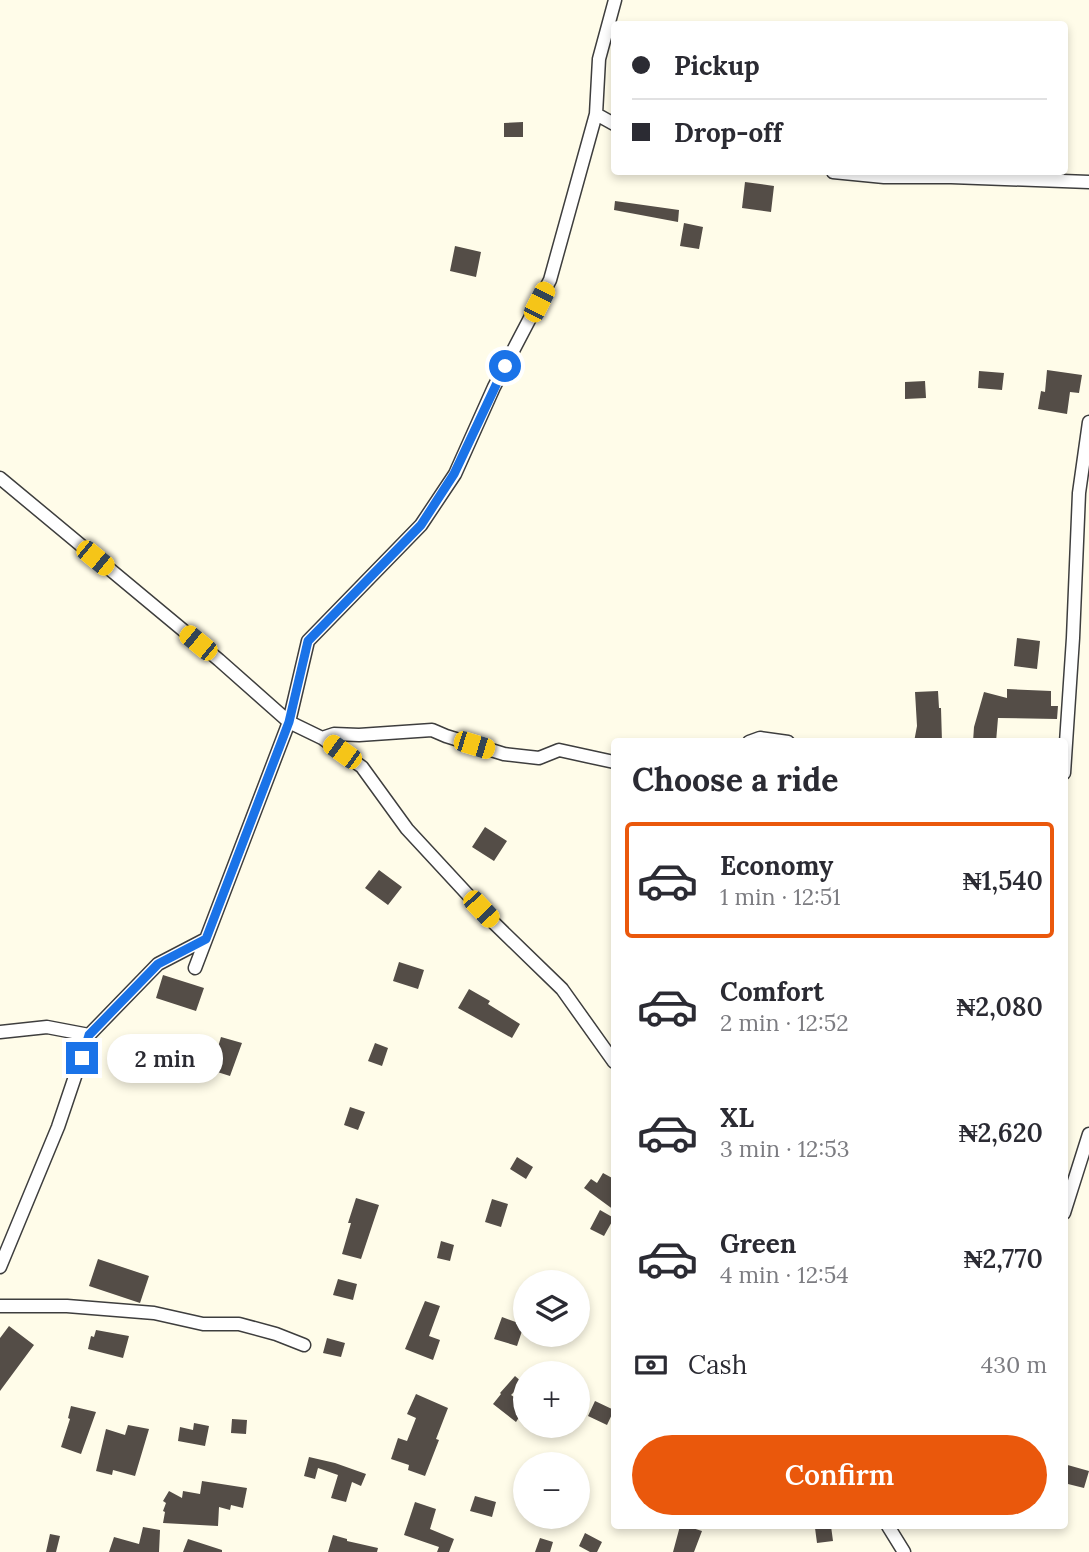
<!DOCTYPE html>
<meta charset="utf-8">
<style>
:root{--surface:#fff;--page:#f7f7f7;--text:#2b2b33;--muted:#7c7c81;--line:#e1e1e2;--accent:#ea580c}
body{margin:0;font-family:Lora,serif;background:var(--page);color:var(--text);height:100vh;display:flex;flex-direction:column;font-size:26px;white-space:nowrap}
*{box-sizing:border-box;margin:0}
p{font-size:23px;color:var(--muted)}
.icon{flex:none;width:38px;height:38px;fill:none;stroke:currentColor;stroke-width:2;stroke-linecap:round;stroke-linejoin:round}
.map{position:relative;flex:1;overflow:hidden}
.sheet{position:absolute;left:611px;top:738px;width:457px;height:791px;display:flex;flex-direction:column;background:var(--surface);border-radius:7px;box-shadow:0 4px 10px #0003}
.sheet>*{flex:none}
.top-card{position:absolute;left:611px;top:21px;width:457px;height:154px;border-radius:7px;box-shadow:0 4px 10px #0003;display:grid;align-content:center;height:154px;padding:0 21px;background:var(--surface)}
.tools{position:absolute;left:513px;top:1270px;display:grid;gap:14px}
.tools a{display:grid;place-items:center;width:77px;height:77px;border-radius:50%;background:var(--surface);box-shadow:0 4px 10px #0003;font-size:35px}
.end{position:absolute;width:32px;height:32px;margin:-16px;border:9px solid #1a73e8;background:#fff;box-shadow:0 0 0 4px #fff}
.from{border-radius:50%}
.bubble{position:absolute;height:49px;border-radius:24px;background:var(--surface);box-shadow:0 4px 10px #0003;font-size:23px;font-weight:600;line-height:49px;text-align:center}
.car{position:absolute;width:21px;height:42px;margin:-21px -10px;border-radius:9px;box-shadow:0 0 5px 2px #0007;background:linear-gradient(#f5c518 24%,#345 0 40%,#f5c518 0 76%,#345 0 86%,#f5c518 0)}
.top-card b{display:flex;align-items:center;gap:24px;height:66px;font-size:26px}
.top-card b+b{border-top:2px solid var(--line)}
.top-card i{width:18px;height:18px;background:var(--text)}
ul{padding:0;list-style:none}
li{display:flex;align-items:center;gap:21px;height:116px;margin:0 14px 10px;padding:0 7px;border:4px solid transparent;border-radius:7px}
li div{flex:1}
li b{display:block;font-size:26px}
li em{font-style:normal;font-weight:600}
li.on{border-color:var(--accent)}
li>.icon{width:63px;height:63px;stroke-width:1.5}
h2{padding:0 21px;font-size:32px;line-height:84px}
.pay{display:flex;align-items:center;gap:18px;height:77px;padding:0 21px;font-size:26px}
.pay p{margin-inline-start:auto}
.primary-button{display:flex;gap:14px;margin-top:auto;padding:14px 21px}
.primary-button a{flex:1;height:80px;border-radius:42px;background:var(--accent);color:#fff;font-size:28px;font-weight:600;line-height:80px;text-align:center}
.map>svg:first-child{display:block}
.building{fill:#544d47}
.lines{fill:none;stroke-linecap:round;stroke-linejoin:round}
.street-casing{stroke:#3e3e3e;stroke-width:15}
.street{stroke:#fff;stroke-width:12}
.route{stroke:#1a73e8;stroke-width:9}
</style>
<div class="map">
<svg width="1089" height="1552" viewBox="0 0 1089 1552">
<rect width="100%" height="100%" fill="#fffce9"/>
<path class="building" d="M523,122V137H504V123Z
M745,182L774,186L771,212L742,208Z
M615,201L679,210L678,222L614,210Z
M684,223L703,227L699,249L680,246Z
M455,246L481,252L476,277L450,271Z
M1047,370L1082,375L1079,393L1070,392L1067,414L1038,409L1041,391L1045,392Z
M979,371L1004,373L1002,390L978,388Z
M925,381L926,398L905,399V382Z
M1017,638L1040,641L1037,669L1014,666Z
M1007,689L1051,691V706H1058L1057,719L998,718L996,742H973L974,727L984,692L1007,698Z
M938,691L939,708H941L942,742H914L917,726L915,692Z
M485,827L507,841L494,861L472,847Z
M379,870L402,887L388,905L365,888Z
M399,962L424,970L418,989L393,981Z
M163,975L204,988L196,1011L156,998Z
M469,989L490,1001L488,1004L520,1024L512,1038L458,1008Z
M221,1037L242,1043L230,1076L211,1070Z
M375,1043L388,1048L382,1066L368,1061Z
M350,1107L365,1112L358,1130L344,1125Z
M517,1157L533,1167L526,1179L510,1169Z
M603,1173L614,1179V1210L584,1188L591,1179L597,1183Z
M356,1198L379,1205L361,1259L342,1254L351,1223H348Z
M492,1199L508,1204L501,1227L485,1222Z
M600,1210L614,1218L604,1236L590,1229Z
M441,1241L454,1245L450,1261L437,1258Z
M98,1259L149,1276L140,1303L89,1286Z
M338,1279L357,1284L353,1300L333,1295Z
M425,1301L440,1306L429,1336L440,1340L433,1360L405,1349Z
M502,1317L524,1325L517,1346L494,1339Z
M9,1326L34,1345L0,1391V1338Z
M96,1330L129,1336L123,1358L88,1349L91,1336L94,1337Z
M327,1338L345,1343L341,1357L323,1353Z
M515,1376L523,1383L511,1395L525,1404V1408L516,1422L493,1404L501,1394L500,1393Z
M416,1394L448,1408L436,1439L439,1440L425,1476L408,1470L409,1465L391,1459L398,1438L407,1441L416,1418L407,1414Z
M595,1401L614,1410L607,1425L588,1416Z
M71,1406L96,1412L81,1454L61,1447L70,1419L68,1418Z
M232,1419L247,1420L246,1434L231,1433Z
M194,1423L209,1426L205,1446L178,1441L180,1427L193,1430Z
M128,1425L149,1429L135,1476L113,1470L112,1475L96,1471L106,1429L125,1435Z
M309,1457L335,1463L366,1474L361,1486L352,1482L346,1502L331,1498L338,1475L318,1468L315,1479L304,1476Z
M1064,1464L1089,1471L1084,1488L1064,1483Z
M202,1481L247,1488L243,1508L231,1505L230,1510L219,1507L218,1526L163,1523L165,1512L163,1511L166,1503L163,1501L169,1491L182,1498L183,1491L200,1494Z
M475,1496L496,1502L492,1517L470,1511Z
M415,1502L436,1509L430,1529L454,1539L449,1552H437L439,1547L404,1535Z
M680,1526H686L702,1531L694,1552H673Z
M831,1526L833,1541L817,1543L815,1528Z
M143,1527L160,1530L159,1552H109L114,1537L139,1544Z
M585,1533L602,1542L597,1552H590L579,1546Z
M50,1534L60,1536L56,1552H46Z
M333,1535L347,1539V1541L378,1548L377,1552H328Z
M540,1538L553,1542L550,1552H535Z
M188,1539L222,1550V1552H183Z"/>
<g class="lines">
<g class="street-casing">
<path id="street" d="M596,114L614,124
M833,172L884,177H951L1089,182
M0,478L219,660L289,722L308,641L421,525L455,474L494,387L550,280L596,114L599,59L615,0
M322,738L334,734L359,735L432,730L446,736L504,754L539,758L559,750L614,762
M749,742L760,738L788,742
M1064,773L1073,638L1079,493L1089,422
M195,968L289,722L322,738L362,767L407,829L494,923L562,989L614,1062
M0,1032L47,1027L89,1035
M1064,1213L1089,1134
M0,1267L58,1127L89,1035L158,964L206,939
M0,1306H67L154,1313L203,1324H239L276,1334L304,1345
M888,1526L904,1552"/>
</g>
<use href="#street" class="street"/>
</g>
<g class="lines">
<path class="route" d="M82,1058L89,1035L158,964L206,939L289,722L308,641L421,525L454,474L505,366"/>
</g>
</svg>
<div class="tools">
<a><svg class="icon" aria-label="layers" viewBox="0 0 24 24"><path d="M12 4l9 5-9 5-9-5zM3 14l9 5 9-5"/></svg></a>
<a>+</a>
<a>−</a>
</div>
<i class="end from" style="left:505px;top:366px"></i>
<i class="end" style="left:82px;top:1058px"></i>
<div class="bubble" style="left:107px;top:1034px;width:116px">2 min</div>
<i class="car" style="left:539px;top:302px;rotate:27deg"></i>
<i class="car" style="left:95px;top:558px;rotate:129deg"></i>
<i class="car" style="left:198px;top:643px;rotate:309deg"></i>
<i class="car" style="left:474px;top:745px;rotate:107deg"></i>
<i class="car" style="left:342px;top:752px;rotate:306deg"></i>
<i class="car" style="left:481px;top:909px;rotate:137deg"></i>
<div class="top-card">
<b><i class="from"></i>Pickup</b>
<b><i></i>Drop-off</b>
</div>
<section class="sheet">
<h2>Choose a ride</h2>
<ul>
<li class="on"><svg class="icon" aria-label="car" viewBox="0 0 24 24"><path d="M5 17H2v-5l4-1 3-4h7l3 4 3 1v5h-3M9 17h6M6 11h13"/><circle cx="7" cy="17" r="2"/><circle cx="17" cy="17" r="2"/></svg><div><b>Economy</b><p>1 min · 12:51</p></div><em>₦1,540</em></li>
<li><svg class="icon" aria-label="car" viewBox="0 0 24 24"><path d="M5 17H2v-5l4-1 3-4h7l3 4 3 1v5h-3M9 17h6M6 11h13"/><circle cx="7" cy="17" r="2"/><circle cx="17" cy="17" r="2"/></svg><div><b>Comfort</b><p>2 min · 12:52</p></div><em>₦2,080</em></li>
<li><svg class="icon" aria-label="car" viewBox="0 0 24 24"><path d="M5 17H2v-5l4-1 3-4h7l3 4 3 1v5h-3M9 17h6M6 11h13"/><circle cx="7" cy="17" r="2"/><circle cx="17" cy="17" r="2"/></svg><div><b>XL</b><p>3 min · 12:53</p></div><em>₦2,620</em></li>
<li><svg class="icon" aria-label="car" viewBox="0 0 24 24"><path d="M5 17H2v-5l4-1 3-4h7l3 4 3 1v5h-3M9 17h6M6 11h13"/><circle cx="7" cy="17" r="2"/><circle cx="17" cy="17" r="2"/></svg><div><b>Green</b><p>4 min · 12:54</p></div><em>₦2,770</em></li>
</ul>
<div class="pay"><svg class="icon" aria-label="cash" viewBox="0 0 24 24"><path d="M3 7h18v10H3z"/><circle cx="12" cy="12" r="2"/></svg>Cash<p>430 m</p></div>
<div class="primary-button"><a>Confirm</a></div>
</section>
</div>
